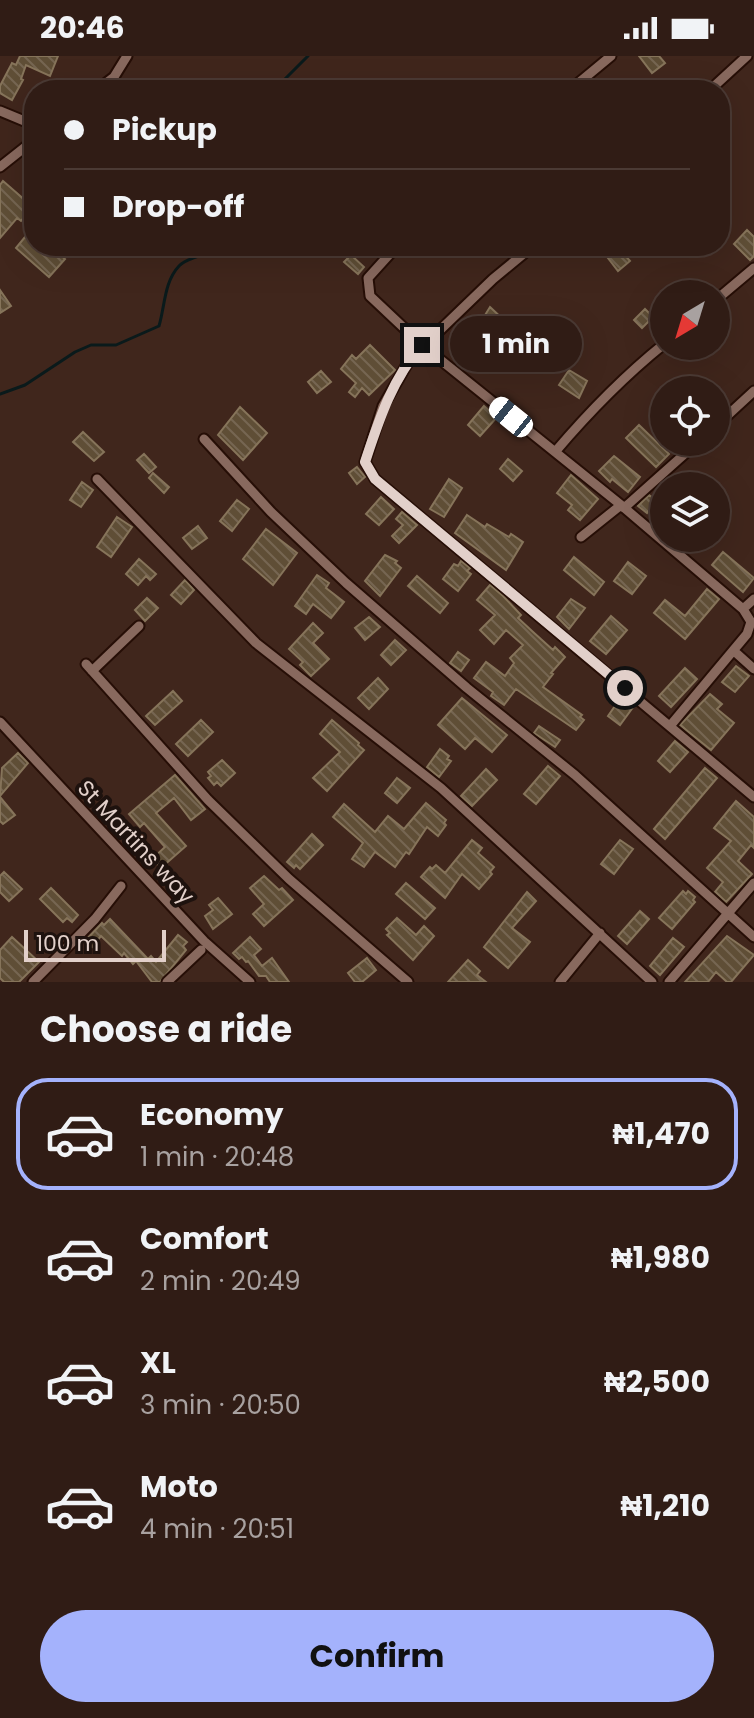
<!DOCTYPE html>
<meta charset="utf-8">
<style>
:root{--surface:#301c15;--page:#38251e;--text:#f1f3f6;--muted:#a8a1a0;--line:#4b3a34;--accent:#a4b2fc}
body{margin:0;font-family:Poppins,sans-serif;background:var(--page);color:var(--text);height:100vh;display:flex;flex-direction:column;font-size:30px;white-space:nowrap}
*{box-sizing:border-box;margin:0}
p{font-size:26px;color:var(--muted)}
.icon{flex:none;width:44px;height:44px;fill:none;stroke:currentColor;stroke-width:2;stroke-linecap:round;stroke-linejoin:round}
.map{position:relative;height:926px;overflow:hidden}
.drawer{display:flex;flex-direction:column;background:var(--surface);flex:1}
.drawer>*{flex:none}
.banner{position:absolute;left:24px;top:24px;width:706px;height:176px;border-radius:32px;box-shadow:0 8px 32px #0002,0 0 0 2px var(--line);display:grid;align-content:center;height:176px;padding:0 40px;background:var(--surface)}
.needle{width:52px;rotate:218deg}
.controls{position:absolute;left:650px;top:224px;display:grid;gap:16px}
.controls a{display:grid;place-items:center;width:80px;height:80px;border-radius:50%;background:var(--surface);box-shadow:0 8px 32px #0002,0 0 0 2px var(--line);font-size:40px}
.scale{position:absolute;left:24px;bottom:20px;width:142px;box-sizing:border-box;padding-left:8px;border:4px solid #e2d0ca;border-top:0;font-size:22px;line-height:28px;white-space:nowrap;color:#e2d0ca;-webkit-text-stroke:6px #1e120e;paint-order:stroke}
.end{position:absolute;width:36px;height:36px;margin:-18px;border:10px solid #e2d0ca;background:#111;box-shadow:0 0 0 4px #111}
.from{border-radius:50%}
.bubble{position:absolute;height:56px;border-radius:28px;background:var(--surface);box-shadow:0 8px 32px #0002,0 0 0 2px var(--line);font-size:26px;font-weight:700;line-height:56px;text-align:center}
.car{position:absolute;width:24px;height:48px;margin:-24px -12px;border-radius:10px;box-shadow:0 0 6px 2px #0007;background:linear-gradient(#fff 24%,#345 0 40%,#fff 0 76%,#345 0 86%,#fff 0)}
.banner b{display:flex;align-items:center;gap:28px;height:76px;font-size:30px}
.banner b+b{border-top:2px solid var(--line)}
.banner i{width:20px;height:20px;background:var(--text)}
ul{padding:0;list-style:none}
li{display:flex;align-items:center;gap:24px;height:112px;margin:0 16px 12px;padding:0 24px;border:4px solid transparent;border-radius:32px}
li div{flex:1}
li b{display:block;font-size:30px}
li em{font-style:normal;font-weight:700}
li.on{border-color:var(--accent)}
li>.icon{width:72px;height:72px;stroke-width:1.5}
h2{padding:0 40px;font-size:36px;line-height:96px}
.primary-button{display:flex;gap:16px;margin-top:auto;padding:16px 40px}
.primary-button a{flex:1;height:92px;border-radius:48px;background:var(--accent);color:#111;font-size:32px;font-weight:700;line-height:92px;text-align:center}
.status{display:flex;justify-content:space-between;align-items:center;height:56px;padding:0 40px;background:var(--surface);direction:ltr}
.status svg{height:22px;fill:currentColor}
.map>svg:first-child{display:block}
.lines{fill:none;stroke-linecap:round;stroke-linejoin:round}
.stream{stroke:#0a1a1b;stroke-width:3}
.building{fill:url(#building-back-hatch);stroke:#86745a;stroke-width:2}
.street-casing{stroke:#260e06;stroke-width:13}
.street{stroke:#88695e;stroke-width:9}
.route{stroke:#e2d0ca;stroke-width:10}
.labels{text-anchor:middle;dominant-baseline:central;stroke-width:8;stroke-linejoin:round;paint-order:stroke}
.street-label{font-size:22px;fill:#e2d0ca;stroke:#1e120e}
</style>
<div class="status"><b>20:46</b><svg viewBox="0 0 49 12"><path d="M0 12V9h3v3zM5 12V6h3v6zM10 12V3h3v9zM15 12V0h3v12zM26 1h20v11H26zM47 4h2v5h-2z"/></svg></div>
<div class="map">
<svg width="754" height="926" viewBox="0 0 754 926">
<defs>
<pattern id="building-back-hatch" width="6" height="6" patternUnits="userSpaceOnUse" patternTransform="scale(2)"><rect width="6" height="6" fill="#5f4e36"/><path d="M-1 5l2 2M0 0l6 6M5-1l2 2" fill="none" stroke="#766652"/></pattern>
</defs>
<rect width="100%" height="100%" fill="#40261c"/>
<g class="lines">
<path class="stream" d="M267,34L283,25L308,0
M0,338L25,329L75,296L91,289H116L159,270C165,250 164,226 179,210C189,200 201,204 211,190"/>
</g>
<path class="building" d="M20,0H58L50,20L26,9L21,23L23,24L12,44L0,37V30L12,7L16,9Z
M639,0H659L665,7L652,17Z
M3,125L33,151L21,165L17,162L0,182V129Z
M34,170V190H49L65,203L49,221L16,192Z
M747,174L754,181V200L750,204L734,188Z
M605,190H617L630,205L618,215L601,193Z
M351,199L364,211L358,218L344,206Z
M0,234L11,250L0,257Z
M490,251L505,265L496,276L482,264Z
M645,253L653,261L642,272L634,264Z
M370,289L395,314L369,339L362,332L355,341L349,336L356,327L341,313L352,299L356,303Z
M569,314L587,325L579,342L559,329Z
M321,315L331,326L317,337L308,326Z
M484,350L497,361L480,380L468,369Z
M240,351L267,377L243,404L218,379Z
M639,369L669,398L656,411L626,382Z
M83,376L104,396L94,405L73,386Z
M144,398L156,411L149,417L137,404Z
M614,400L640,421L628,436L612,423L610,426L599,415Z
M508,403L522,415L513,425L500,413Z
M357,411L365,421L357,428L349,417Z
M153,417L169,431L164,437L149,422Z
M571,419L598,443L580,464L568,454L572,449L557,437Z
M449,423L462,432L444,461L430,453Z
M82,426L93,434L81,451L70,444Z
M649,439L656,444L647,457L638,450Z
M381,441L394,453L379,469L366,458Z
M237,444L249,453L232,475L220,465Z
M402,456L417,469L399,487L392,480L403,469L396,463Z
M467,459L485,471L487,468L509,481L511,478L523,486L506,514L455,477Z
M117,461L132,471L111,501L97,491Z
M198,470L207,482L192,493L183,482Z
M266,473L297,497L273,529L243,503Z
M723,496L754,522L743,536L712,509Z
M385,499L397,505L395,507L401,512L380,540L365,525Z
M574,501L604,526L594,539L564,514Z
M139,503L156,518L150,524L146,520L138,529L126,518Z
M461,505L470,512L467,515L471,518L458,535L443,523L454,508L458,510Z
M628,506L646,520L632,538L614,525Z
M317,519L329,527L326,532L344,546L331,562L313,548L306,558L295,550Z
M417,520L448,547L440,557L408,530Z
M185,524L194,534L181,548L171,539Z
M490,529L503,540L521,559L518,562L532,575L553,594L555,591L565,601L551,617L553,618L543,631L582,659L580,661L584,664L576,674L516,633L504,649L491,640L493,636L474,622L486,606L505,620L514,607L510,602L523,589L506,574L494,588L480,574L495,559L477,544Z
M707,533L719,543L685,583L654,557L665,544L685,560Z
M147,542L158,552L145,565L135,554Z
M571,543L585,552L569,573L557,561Z
M611,560L627,574L606,598L590,585Z
M369,561L380,571L365,584L355,572Z
M313,567L323,577L313,587L329,603L311,620L300,609L303,606L289,593Z
M395,584L406,594L391,609L381,599Z
M458,596L469,604L461,615L450,607Z
M736,610L749,620L735,636L722,626Z
M685,612L697,623L671,651L659,640Z
M378,622L388,633L369,653L358,642Z
M173,635L182,645L155,669L146,660Z
M710,638L722,648L717,653L734,667L711,694L680,669Z
M622,640L634,650L620,669L608,660Z
M462,642L507,679L492,696L475,682L465,693L438,669Z
M201,664L213,676L188,700L176,688Z
M332,664L359,687L358,689L364,694L327,735L313,722L340,696L320,678Z
M539,670L560,684L555,691L534,677Z
M675,685L688,696L670,716L658,705Z
M440,693L449,700L447,703L451,705L439,721L427,711Z
M18,697L28,707L0,740L2,712Z
M222,704L235,717L221,730L217,726L214,729L208,722L211,720L208,716Z
M548,710L560,720L536,748L524,738Z
M705,712L717,722L665,783L654,773Z
M486,713L497,724L472,750L461,740Z
M175,719L205,753L191,764L174,742L156,757L186,790L161,812L152,803L165,791L144,767L140,771L129,758Z
M397,722L410,732L397,747L385,737Z
M0,741L15,759L3,768L0,765Z
M736,745L754,761V792L751,789L738,805L752,818L726,846L715,836L723,826L707,812L731,785L714,772Z
M426,747L446,764L444,767L446,769L438,780L427,771L409,798L406,796L395,811L375,796L364,811L352,803L363,787L333,761L344,748L375,776L388,760L404,773Z
M312,778L323,789L300,813L296,809L294,812L287,806Z
M472,784L482,792L478,797L494,811L490,816L492,818L479,833L462,818L445,842L421,821L430,811L432,813L436,809L445,817Z
M620,784L633,793L614,818L601,808Z
M4,816L22,833L9,845L0,836V820Z
M264,820L279,834L282,832L293,844L264,870L253,858L264,848L250,832Z
M406,827L435,852L425,863L396,838Z
M51,832L78,859L72,866L67,862L63,866L40,843Z
M683,835L686,838L688,835L695,841L693,844L695,846L672,873L659,862Z
M527,836L536,845L512,872L530,886L508,912L484,891Z
M218,842L232,858L213,873L205,860L213,854L209,849Z
M640,855L649,863L627,888L618,880Z
M397,862L416,879L424,870L434,880L413,904L387,879L390,877L386,873Z
M110,863L148,903L151,900L156,906L178,879L187,886L183,890L186,894L160,926H152L136,905L133,908L124,897L122,900L101,880L92,891L85,885L102,867L104,869Z
M727,880L754,899L731,926H727L716,916L708,926H685Z
M12,881L39,906L19,926H4L0,922V894Z
M250,881L261,893L254,899L262,910L272,902L289,926H270L266,920H259L248,905L246,906L242,901L239,903L233,897Z
M673,882L684,891L660,919L650,910Z
M367,902L376,914L362,926H355L348,917Z
M468,904L480,915L477,919L486,926H448Z"/>
<g class="lines">
<g class="street-casing">
<path id="street" d="M97,34L114,21L127,0
M570,34L611,0
M710,34L747,0
M0,55L34,69
M0,111L34,84
M397,190L368,222L370,240L422,289L621,449L743,553L751,566L747,578L670,670
M533,190L493,223L410,303L383,350L365,406L375,423L754,741
M716,244L754,212
M716,370L754,335
M204,383L271,456L346,527L467,632L575,719L754,881
M555,396C589,356 623,321 664,288
M97,423L256,587L441,732L652,926
M624,452L698,386
M581,481L621,449
M743,553L754,543
M734,595L754,613
M86,608L208,744L289,823L408,926
M92,615L139,570
M0,666L204,885L250,926
M33,926L95,863L121,830
M167,926L201,894
M560,926L600,877
M669,926L754,827"/>
</g>
<use href="#street" class="street"/>
</g>
<g class="lines">
<path class="route" d="M422,289C392,323 379,364 365,406L375,423L625,632"/>
</g>
<g class="labels">
<g class="street-label">
<text transform="translate(136 786) rotate(47)">St Martins way</text>
</g>
</g>
</svg>
<div class="controls">
<a><svg class="needle" viewBox="-14 -14 28 28"><path d="M0-13l5 13h-10z" fill="#e53935"/><path d="M0 13l5-13h-10z" fill="#a8a1a0"/></svg></a>
<a><svg class="icon" aria-label="locate" viewBox="0 0 24 24"><circle cx="12" cy="12" r="6"/><path d="M12 2v4M12 18v4M2 12h4M18 12h4"/></svg></a>
<a><svg class="icon" aria-label="layers" viewBox="0 0 24 24"><path d="M12 4l9 5-9 5-9-5zM3 14l9 5 9-5"/></svg></a>
</div>
<div class="scale">100 m</div>
<i class="end from" style="left:625px;top:632px"></i>
<i class="end" style="left:422px;top:289px"></i>
<div class="bubble" style="left:450px;top:260px;width:132px">1 min</div>
<i class="car" style="left:511px;top:361px;rotate:309deg"></i>
<div class="banner">
<b><i class="from"></i>Pickup</b>
<b><i></i>Drop-off</b>
</div>
</div>
<section class="drawer">
<h2>Choose a ride</h2>
<ul>
<li class="on"><svg class="icon" aria-label="car" viewBox="0 0 24 24"><path d="M5 17H2v-5l4-1 3-4h7l3 4 3 1v5h-3M9 17h6M6 11h13"/><circle cx="7" cy="17" r="2"/><circle cx="17" cy="17" r="2"/></svg><div><b>Economy</b><p>1 min · 20:48</p></div><em>₦1,470</em></li>
<li><svg class="icon" aria-label="car" viewBox="0 0 24 24"><path d="M5 17H2v-5l4-1 3-4h7l3 4 3 1v5h-3M9 17h6M6 11h13"/><circle cx="7" cy="17" r="2"/><circle cx="17" cy="17" r="2"/></svg><div><b>Comfort</b><p>2 min · 20:49</p></div><em>₦1,980</em></li>
<li><svg class="icon" aria-label="car" viewBox="0 0 24 24"><path d="M5 17H2v-5l4-1 3-4h7l3 4 3 1v5h-3M9 17h6M6 11h13"/><circle cx="7" cy="17" r="2"/><circle cx="17" cy="17" r="2"/></svg><div><b>XL</b><p>3 min · 20:50</p></div><em>₦2,500</em></li>
<li><svg class="icon" aria-label="car" viewBox="0 0 24 24"><path d="M5 17H2v-5l4-1 3-4h7l3 4 3 1v5h-3M9 17h6M6 11h13"/><circle cx="7" cy="17" r="2"/><circle cx="17" cy="17" r="2"/></svg><div><b>Moto</b><p>4 min · 20:51</p></div><em>₦1,210</em></li>
</ul>
<div class="primary-button"><a>Confirm</a></div>
</section>
